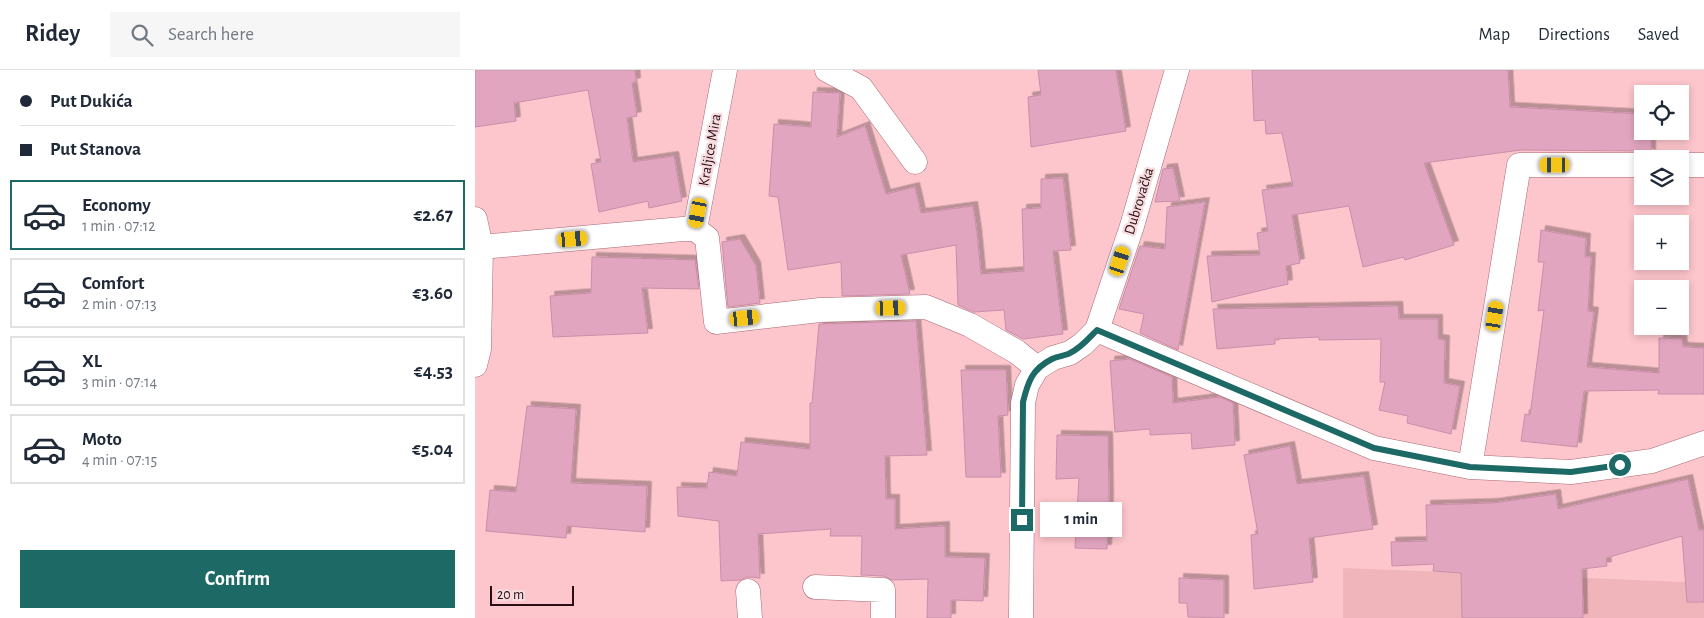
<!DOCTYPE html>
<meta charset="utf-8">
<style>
:root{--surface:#fff;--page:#f6f6f7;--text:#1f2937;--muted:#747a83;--line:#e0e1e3;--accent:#1d6966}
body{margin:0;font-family:"Alegreya Sans",sans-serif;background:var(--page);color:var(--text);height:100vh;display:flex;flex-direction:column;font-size:19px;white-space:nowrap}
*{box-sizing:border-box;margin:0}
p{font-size:16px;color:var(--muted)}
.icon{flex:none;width:28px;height:28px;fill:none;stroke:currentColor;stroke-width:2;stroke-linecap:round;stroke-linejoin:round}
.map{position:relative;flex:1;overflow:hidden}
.side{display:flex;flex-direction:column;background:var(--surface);width:475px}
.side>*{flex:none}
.hud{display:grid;align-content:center;height:110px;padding:0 20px;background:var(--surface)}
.buttons{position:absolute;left:1159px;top:15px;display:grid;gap:10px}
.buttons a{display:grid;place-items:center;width:55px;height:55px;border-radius:0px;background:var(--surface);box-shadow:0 2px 8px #0003;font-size:25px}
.scale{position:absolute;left:15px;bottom:12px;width:84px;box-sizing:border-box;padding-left:5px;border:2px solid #270f13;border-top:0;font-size:14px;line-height:18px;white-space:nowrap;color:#270f13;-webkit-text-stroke:4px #f7dbde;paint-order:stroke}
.end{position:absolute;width:22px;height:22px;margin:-11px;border:6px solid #1d6966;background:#fff;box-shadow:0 0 0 2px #fff}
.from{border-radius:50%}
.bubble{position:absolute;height:35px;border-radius:0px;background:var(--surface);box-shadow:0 2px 8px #0003;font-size:16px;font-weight:700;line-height:35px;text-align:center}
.car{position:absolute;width:15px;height:30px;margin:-15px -8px;border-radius:6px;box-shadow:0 0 4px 1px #0007;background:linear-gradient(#f5c518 24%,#345 0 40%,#f5c518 0 76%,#345 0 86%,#f5c518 0)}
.hud b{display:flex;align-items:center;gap:18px;height:48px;font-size:19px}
.hud b+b{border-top:1px solid var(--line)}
.hud i{width:12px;height:12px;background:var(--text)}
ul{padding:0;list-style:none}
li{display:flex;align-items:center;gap:15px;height:70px;margin:0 10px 8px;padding:0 10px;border:2px solid var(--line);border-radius:0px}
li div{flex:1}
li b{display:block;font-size:19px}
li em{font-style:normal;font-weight:700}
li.current{border-color:var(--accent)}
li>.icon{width:45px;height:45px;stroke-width:1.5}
.cta{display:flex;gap:10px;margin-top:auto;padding:10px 20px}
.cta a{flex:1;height:58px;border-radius:0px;background:var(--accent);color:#fff;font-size:20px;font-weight:700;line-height:58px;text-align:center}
header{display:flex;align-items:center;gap:30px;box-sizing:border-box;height:70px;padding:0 25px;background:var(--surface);border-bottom:1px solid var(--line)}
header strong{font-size:24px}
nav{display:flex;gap:28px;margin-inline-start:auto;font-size:18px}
.search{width:350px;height:45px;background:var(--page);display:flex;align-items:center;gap:12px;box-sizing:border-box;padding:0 18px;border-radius:0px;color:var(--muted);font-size:19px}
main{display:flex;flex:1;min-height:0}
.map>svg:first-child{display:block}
.built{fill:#f0b4bb}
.building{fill:#e2a5c0;stroke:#c98ea9;filter:url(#shadow)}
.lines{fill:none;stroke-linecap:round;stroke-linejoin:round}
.street-casing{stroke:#a86a73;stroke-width:25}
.street{stroke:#fff;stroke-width:24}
.route{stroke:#1d6966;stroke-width:6}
.labels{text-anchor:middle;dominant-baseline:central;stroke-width:4.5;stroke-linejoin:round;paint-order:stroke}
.street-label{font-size:15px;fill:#270f13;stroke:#f7dbde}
</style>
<header>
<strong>Ridey</strong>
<div class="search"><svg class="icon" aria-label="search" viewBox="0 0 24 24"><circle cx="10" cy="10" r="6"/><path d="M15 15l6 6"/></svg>Search here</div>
<nav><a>Map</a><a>Directions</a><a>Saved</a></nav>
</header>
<main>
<section class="side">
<div class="hud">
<b><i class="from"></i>Put Dukića</b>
<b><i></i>Put Stanova</b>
</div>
<ul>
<li class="current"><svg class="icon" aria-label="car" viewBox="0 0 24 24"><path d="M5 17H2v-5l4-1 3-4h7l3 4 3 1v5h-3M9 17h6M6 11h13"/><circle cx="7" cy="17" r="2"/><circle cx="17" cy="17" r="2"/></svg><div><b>Economy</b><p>1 min · 07:12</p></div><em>€2.67</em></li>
<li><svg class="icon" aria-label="car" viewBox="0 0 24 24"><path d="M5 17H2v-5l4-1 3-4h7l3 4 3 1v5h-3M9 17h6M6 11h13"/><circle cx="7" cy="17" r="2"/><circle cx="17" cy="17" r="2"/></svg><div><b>Comfort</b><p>2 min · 07:13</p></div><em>€3.60</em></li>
<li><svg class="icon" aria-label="car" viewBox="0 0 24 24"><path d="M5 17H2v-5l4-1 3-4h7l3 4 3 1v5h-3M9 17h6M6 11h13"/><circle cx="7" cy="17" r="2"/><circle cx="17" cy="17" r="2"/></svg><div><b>XL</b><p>3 min · 07:14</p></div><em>€4.53</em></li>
<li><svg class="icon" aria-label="car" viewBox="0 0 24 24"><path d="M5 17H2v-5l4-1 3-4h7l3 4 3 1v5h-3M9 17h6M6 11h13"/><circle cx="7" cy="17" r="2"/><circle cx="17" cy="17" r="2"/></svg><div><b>Moto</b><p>4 min · 07:15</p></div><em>€5.04</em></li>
</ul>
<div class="cta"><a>Confirm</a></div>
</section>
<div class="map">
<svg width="1229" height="548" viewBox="0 0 1229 548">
<defs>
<filter id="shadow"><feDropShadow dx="4.5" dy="-4.5" stdDeviation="0" flood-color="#0004"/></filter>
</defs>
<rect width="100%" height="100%" fill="#fdc5cc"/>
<path class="built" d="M868,498L1229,513V548H868Z"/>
<path class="building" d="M0,0H160L161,12L157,13L162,46L152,48L158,92L199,86L207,131L174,138L173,131L124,142L116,94L126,92L113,20L39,33L41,51L0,57Z
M563,0H641L651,61L556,77L553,27L566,25Z
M777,0H1033L1035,37L1168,44V61H1176V84L1168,81L1046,80L949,93L979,175L930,190L929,187L888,197L874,136L817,145L825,193L811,196L813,214L737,232L732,186L785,185L782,163L793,161L787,120L818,116L807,63L791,64L790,50L779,51Z
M338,22L365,23L362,67L390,56L411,124L440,117L446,143L498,136L502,163L506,204L549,201L547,139L566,138V109L588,108L596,180L578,181L588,264L548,269L531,260L529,240L499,242L483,235L481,175L426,185L435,224L367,226L366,192L313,200L303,127L294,126L299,54L336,57Z
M698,98L705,131L680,132L688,99Z
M730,132L703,280L665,263L669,244L644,239L665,176L690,179L692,137Z
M1066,160L1111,168L1110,187H1116L1113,241L1119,242L1112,297L1184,303V268L1207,269L1208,277L1229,278V324H1183L1184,320L1109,321L1102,377L1046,371L1050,344L1055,345L1069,240L1063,241L1069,192H1063Z
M265,169L281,196L285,233L253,237L247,172Z
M117,187L220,190L224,219L167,218L173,263L78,267L75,226L116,223Z
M923,236L924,249H963V269L970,270L969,313L985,316L976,364L932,353L933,346L904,340L910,312H905L906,269L844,270V267L800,269V274L742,279L738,239Z
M441,251L452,385L410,386L411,429H420V459L470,456V487L510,488L508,531L476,530V548H452L453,509L417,510L409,506L386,505L387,466H355L356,459L283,464L285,508L272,507L266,510L246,511L244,451L203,446L202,417L232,418L234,402L262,406L266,372L335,379V333H337L344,254Z
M655,289L697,307L698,333L745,327L758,333L760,375L717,379L716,363L675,365V359L640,362L635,291Z
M486,300H531L533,345L523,346L526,407H491Z
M52,336L101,339L96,413L172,416L170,462L92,456L91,468L11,461L15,420L41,422Z
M582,365L633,366L634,429L632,479L600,478L604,408L581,409Z
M815,376L822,414L889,406L898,459L834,468L838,512L779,519L776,465L783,464L769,385Z
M1213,409L1224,460H1229V532H1212L1207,466L1131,488L1132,496L1107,499L1108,548H987L986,503L958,501L959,494L917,496L916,472L952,471L951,435L1019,433L1081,424L1083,439Z
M704,508L749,510V548L713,547L712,533H704Z"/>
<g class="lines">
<g class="street-casing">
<path id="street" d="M352,0L386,18L440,92
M1205,95H1229
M0,149L6,177H0
M220,159L250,0
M622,260L899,378L995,397L1096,402L1177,391L1229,373
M0,295L4,279L6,177L208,159H220L232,168L241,252L345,240L451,237L495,255L542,282L562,298
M995,397L1044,95H1168
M340,517L408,520V548
M273,521L275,548
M546,548L548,333L552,315L562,298L578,288L595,283L608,274L622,260L657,156L702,0"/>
</g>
<use href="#street" class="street"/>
</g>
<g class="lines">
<path class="route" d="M547,450L548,332C553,312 557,299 577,289C583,286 590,286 595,283C606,278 614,268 622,260L899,378L995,397L1096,402L1145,395"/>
</g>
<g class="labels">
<g class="street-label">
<text transform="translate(235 80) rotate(-80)">Kraljice Mira</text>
<text transform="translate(664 131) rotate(-73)">Dubrovačka</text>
</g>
</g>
</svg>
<div class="buttons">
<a><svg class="icon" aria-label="locate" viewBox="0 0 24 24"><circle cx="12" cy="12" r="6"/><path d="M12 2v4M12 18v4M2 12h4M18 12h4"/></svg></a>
<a><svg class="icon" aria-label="layers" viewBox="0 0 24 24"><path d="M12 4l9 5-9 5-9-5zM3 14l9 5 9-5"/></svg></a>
<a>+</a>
<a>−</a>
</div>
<div class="scale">20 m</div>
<i class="end from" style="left:1145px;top:395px"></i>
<i class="end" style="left:547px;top:450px"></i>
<div class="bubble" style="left:565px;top:432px;width:82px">1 min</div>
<i class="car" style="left:1080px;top:95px;rotate:270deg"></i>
<i class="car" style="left:223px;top:143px;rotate:191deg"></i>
<i class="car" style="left:98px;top:169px;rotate:85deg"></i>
<i class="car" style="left:645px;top:191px;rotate:18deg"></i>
<i class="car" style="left:416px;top:238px;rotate:88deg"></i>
<i class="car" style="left:1020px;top:246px;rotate:9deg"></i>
<i class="car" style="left:270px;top:248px;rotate:84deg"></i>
</div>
</main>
